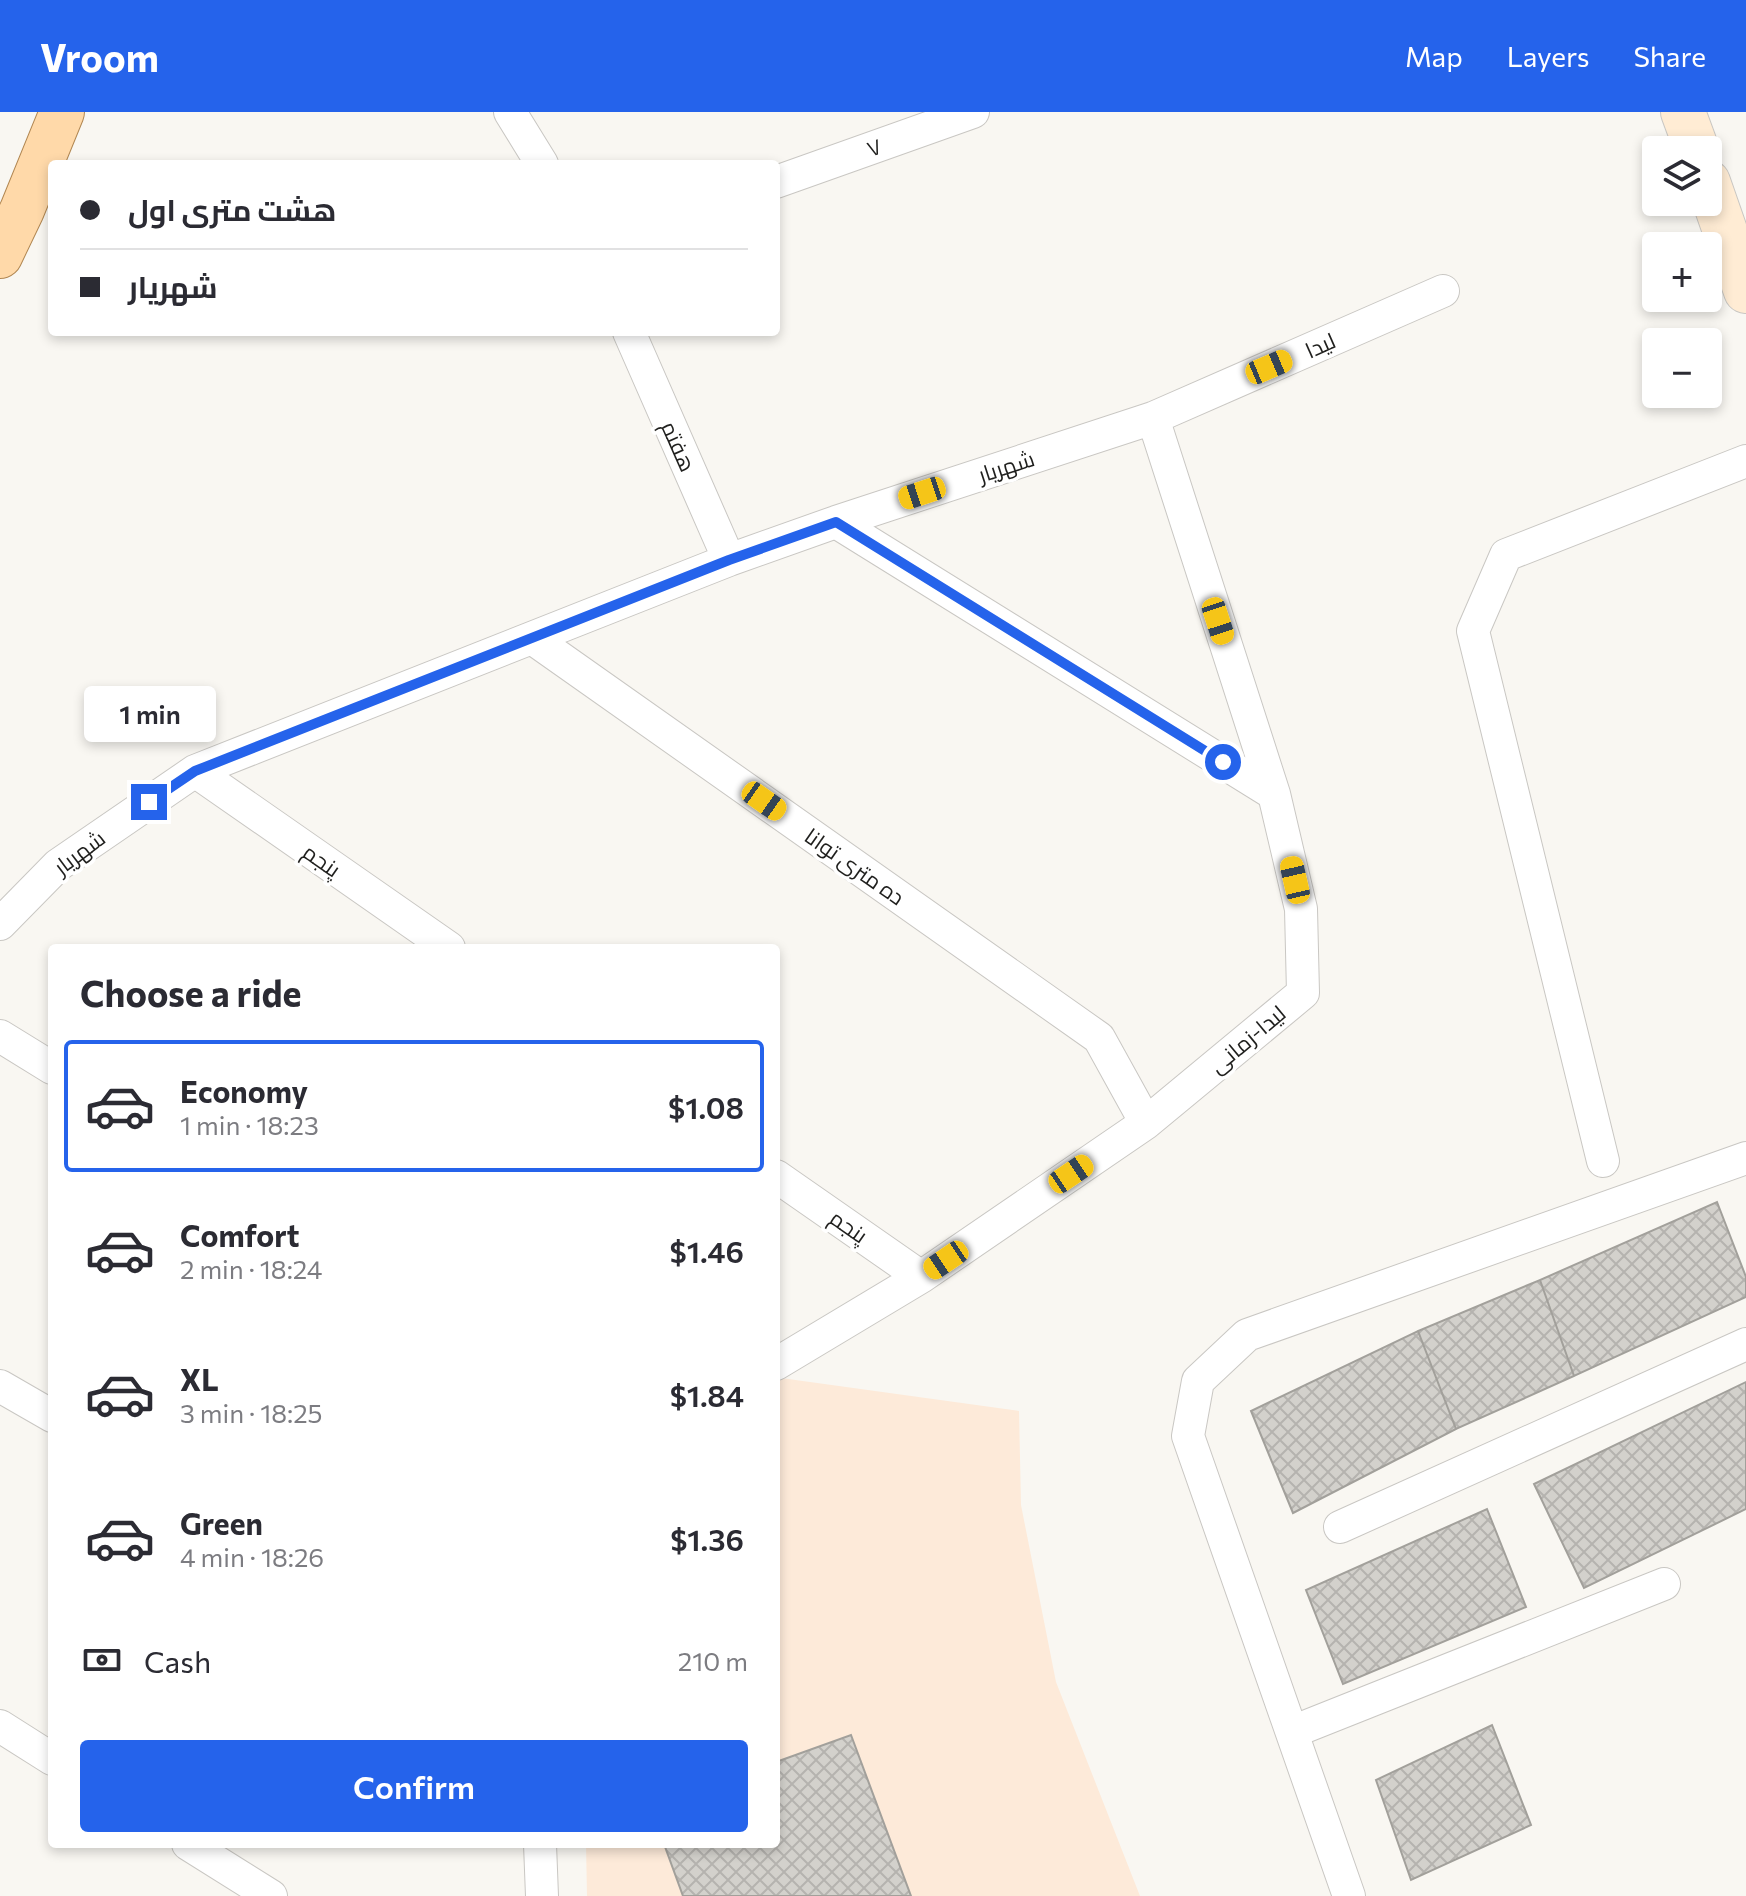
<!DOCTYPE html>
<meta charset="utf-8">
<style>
:root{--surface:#fff;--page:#f2f2f3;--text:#2b2b33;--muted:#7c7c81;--line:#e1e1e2;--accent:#2563eb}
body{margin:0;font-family:Commissioner,Cairo,sans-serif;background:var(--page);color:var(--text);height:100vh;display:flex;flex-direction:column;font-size:30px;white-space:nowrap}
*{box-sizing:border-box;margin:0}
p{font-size:26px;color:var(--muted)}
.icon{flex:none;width:44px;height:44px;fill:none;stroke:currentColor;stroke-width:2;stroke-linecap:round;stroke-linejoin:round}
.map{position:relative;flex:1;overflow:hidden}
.sheet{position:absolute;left:48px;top:832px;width:732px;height:904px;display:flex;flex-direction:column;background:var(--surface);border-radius:8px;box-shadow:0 4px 12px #0003}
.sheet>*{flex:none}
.hud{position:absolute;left:48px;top:48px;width:732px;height:176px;border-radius:8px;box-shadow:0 4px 12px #0003;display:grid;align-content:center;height:176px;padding:0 32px;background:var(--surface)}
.buttons{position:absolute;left:1642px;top:24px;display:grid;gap:16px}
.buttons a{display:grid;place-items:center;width:80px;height:80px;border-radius:8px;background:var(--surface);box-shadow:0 4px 12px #0003;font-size:40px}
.end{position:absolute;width:36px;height:36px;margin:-18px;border:10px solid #2563eb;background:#fff;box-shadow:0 0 0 4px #fff}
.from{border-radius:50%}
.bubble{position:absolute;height:56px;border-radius:8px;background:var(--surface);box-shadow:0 4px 12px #0003;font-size:26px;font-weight:600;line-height:56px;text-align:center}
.car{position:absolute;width:24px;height:48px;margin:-24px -12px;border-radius:10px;box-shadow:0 0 6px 2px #0007;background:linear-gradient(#f5c518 24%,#345 0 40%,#f5c518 0 76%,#345 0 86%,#f5c518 0)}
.hud b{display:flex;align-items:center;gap:28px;height:76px;font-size:30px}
.hud b+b{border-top:2px solid var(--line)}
.hud i{width:20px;height:20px;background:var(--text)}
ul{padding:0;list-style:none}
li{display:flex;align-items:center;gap:24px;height:132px;margin:0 16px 12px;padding:0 16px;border:4px solid transparent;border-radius:8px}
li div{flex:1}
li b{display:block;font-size:30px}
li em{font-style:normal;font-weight:600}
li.on{border-color:var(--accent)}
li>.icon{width:72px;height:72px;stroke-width:1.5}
h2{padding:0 32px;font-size:36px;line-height:96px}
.pay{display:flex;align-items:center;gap:20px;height:88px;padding:0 32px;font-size:30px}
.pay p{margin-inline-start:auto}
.primary-button{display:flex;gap:16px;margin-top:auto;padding:16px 32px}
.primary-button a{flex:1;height:92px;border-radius:8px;background:var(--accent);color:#fff;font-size:32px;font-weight:600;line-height:92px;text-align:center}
header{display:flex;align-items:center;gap:48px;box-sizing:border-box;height:112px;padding:0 40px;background:var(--accent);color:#fff}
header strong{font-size:38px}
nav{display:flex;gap:44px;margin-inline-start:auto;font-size:28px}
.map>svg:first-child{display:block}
.commercial{fill:#fdead9}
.building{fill:url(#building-cross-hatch);stroke:#a2a09b;stroke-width:2}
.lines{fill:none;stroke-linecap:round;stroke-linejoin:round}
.street-casing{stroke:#c9c7c3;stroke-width:34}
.secondary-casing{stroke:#c9c7c3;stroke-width:46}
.primary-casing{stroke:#b18752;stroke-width:46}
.street{stroke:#fff;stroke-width:32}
.secondary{stroke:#ffecd4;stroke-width:44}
.primary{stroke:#ffd9a9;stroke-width:44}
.route{stroke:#2563eb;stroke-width:10}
.labels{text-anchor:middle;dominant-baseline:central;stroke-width:7;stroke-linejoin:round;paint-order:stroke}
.street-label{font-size:22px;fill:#1f1f1d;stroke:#fff}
</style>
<header>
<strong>Vroom</strong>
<nav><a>Map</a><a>Layers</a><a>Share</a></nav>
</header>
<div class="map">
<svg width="1746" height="1784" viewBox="0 0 1746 1784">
<defs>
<pattern id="building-cross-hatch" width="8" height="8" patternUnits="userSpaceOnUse" patternTransform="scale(2)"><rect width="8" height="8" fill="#d3d1cc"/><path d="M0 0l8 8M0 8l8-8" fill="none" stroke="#b5b3af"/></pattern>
</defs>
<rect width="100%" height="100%" fill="#f9f7f2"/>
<path class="commercial" d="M781,1266L1019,1299L1021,1393L1056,1570L1140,1784H587L586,1732H776V1270Z"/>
<path class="building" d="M1717,1090L1746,1165V1185L1574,1264L1540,1168Z
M1540,1168L1574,1264L1456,1317L1418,1219Z
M1418,1219L1456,1317L1293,1401L1251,1299Z
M1746,1270V1397L1584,1476L1534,1372Z
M1487,1397L1526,1495L1343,1572L1306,1478Z
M1492,1613L1531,1713L1411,1768L1376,1668Z
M851,1623L911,1784H683L664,1732H776V1650Z"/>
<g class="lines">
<g class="street-casing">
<path id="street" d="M510,0L542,52
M776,70L973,0
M629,220L729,448
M836,410L1274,682
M532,526L1099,926L1146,1011
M195,659L449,836
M0,812L58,753L195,659L729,448L836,410L1153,306L1443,179
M0,924L52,956
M1603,1049L1473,519L1506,443L1746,349
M776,1064L921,1165
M776,1252L921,1165L1146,1011L1303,881L1301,797L1274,682L1153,306
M0,1274L52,1304
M1340,1415L1746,1232
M0,1614L52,1647
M1292,1620L1664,1472
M188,1732L271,1784
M540,1732L542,1784
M1349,1784L1188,1324L1198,1269L1247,1223L1746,1046"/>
</g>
<g class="secondary-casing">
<path id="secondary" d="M1683,0L1697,38
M1708,70L1746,179"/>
</g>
<g class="primary-casing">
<path id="primary" d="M0,144L22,98L62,0"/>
</g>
<use href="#street" class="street"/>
<use href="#secondary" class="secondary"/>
<use href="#primary" class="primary"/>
</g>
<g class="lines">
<path class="route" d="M149,690L195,659L729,448L836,410L1223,650"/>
</g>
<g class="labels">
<g class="street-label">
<text transform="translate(874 35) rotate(-20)">۷</text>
<text transform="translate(1320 233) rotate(-24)">لیدا</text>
<text transform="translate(679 334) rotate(66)">هفتم</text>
<text transform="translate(1006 354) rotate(-18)">شهریار</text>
<text transform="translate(79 740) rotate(-37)">شهریار</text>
<text transform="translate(322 748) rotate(35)">پنجم</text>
<text transform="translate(855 754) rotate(35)">ده متری توانا</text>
<text transform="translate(1247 927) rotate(-40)">لیدا-زمانی</text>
<text transform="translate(849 1114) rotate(35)">پنجم</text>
</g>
</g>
</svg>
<div class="buttons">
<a><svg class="icon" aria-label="layers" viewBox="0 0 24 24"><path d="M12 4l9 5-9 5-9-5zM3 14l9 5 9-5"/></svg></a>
<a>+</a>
<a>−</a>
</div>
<i class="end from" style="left:1223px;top:650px"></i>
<i class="end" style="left:149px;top:690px"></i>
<div class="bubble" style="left:84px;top:574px;width:132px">1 min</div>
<i class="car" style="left:1269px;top:255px;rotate:67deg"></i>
<i class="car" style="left:922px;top:381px;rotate:252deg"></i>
<i class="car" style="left:1218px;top:509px;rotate:162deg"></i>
<i class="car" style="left:764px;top:689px;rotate:125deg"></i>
<i class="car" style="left:1295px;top:768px;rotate:347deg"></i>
<i class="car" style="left:1071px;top:1062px;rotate:56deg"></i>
<i class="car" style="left:946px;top:1148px;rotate:236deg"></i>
<div class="hud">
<b><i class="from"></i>هشت متری اول</b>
<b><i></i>شهریار</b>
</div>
<section class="sheet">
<h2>Choose a ride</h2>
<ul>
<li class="on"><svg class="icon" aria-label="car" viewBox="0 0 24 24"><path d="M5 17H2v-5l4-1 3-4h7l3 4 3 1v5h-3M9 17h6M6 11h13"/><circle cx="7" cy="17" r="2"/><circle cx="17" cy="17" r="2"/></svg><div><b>Economy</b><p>1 min · 18:23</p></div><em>$1.08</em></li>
<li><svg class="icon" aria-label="car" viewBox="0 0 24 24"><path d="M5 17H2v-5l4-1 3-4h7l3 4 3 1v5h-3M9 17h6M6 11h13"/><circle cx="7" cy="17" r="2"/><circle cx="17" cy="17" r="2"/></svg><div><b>Comfort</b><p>2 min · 18:24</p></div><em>$1.46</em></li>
<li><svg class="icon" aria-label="car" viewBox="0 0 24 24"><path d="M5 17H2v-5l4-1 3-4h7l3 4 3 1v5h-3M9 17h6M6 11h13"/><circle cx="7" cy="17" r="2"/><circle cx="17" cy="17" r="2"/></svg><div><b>XL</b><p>3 min · 18:25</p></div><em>$1.84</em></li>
<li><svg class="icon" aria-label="car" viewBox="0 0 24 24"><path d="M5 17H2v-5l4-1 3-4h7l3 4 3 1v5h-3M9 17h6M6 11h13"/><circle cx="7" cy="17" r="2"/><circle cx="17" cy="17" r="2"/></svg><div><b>Green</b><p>4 min · 18:26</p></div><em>$1.36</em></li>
</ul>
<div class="pay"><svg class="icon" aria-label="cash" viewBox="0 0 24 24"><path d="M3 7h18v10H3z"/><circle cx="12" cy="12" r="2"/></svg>Cash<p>210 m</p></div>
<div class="primary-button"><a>Confirm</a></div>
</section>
</div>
